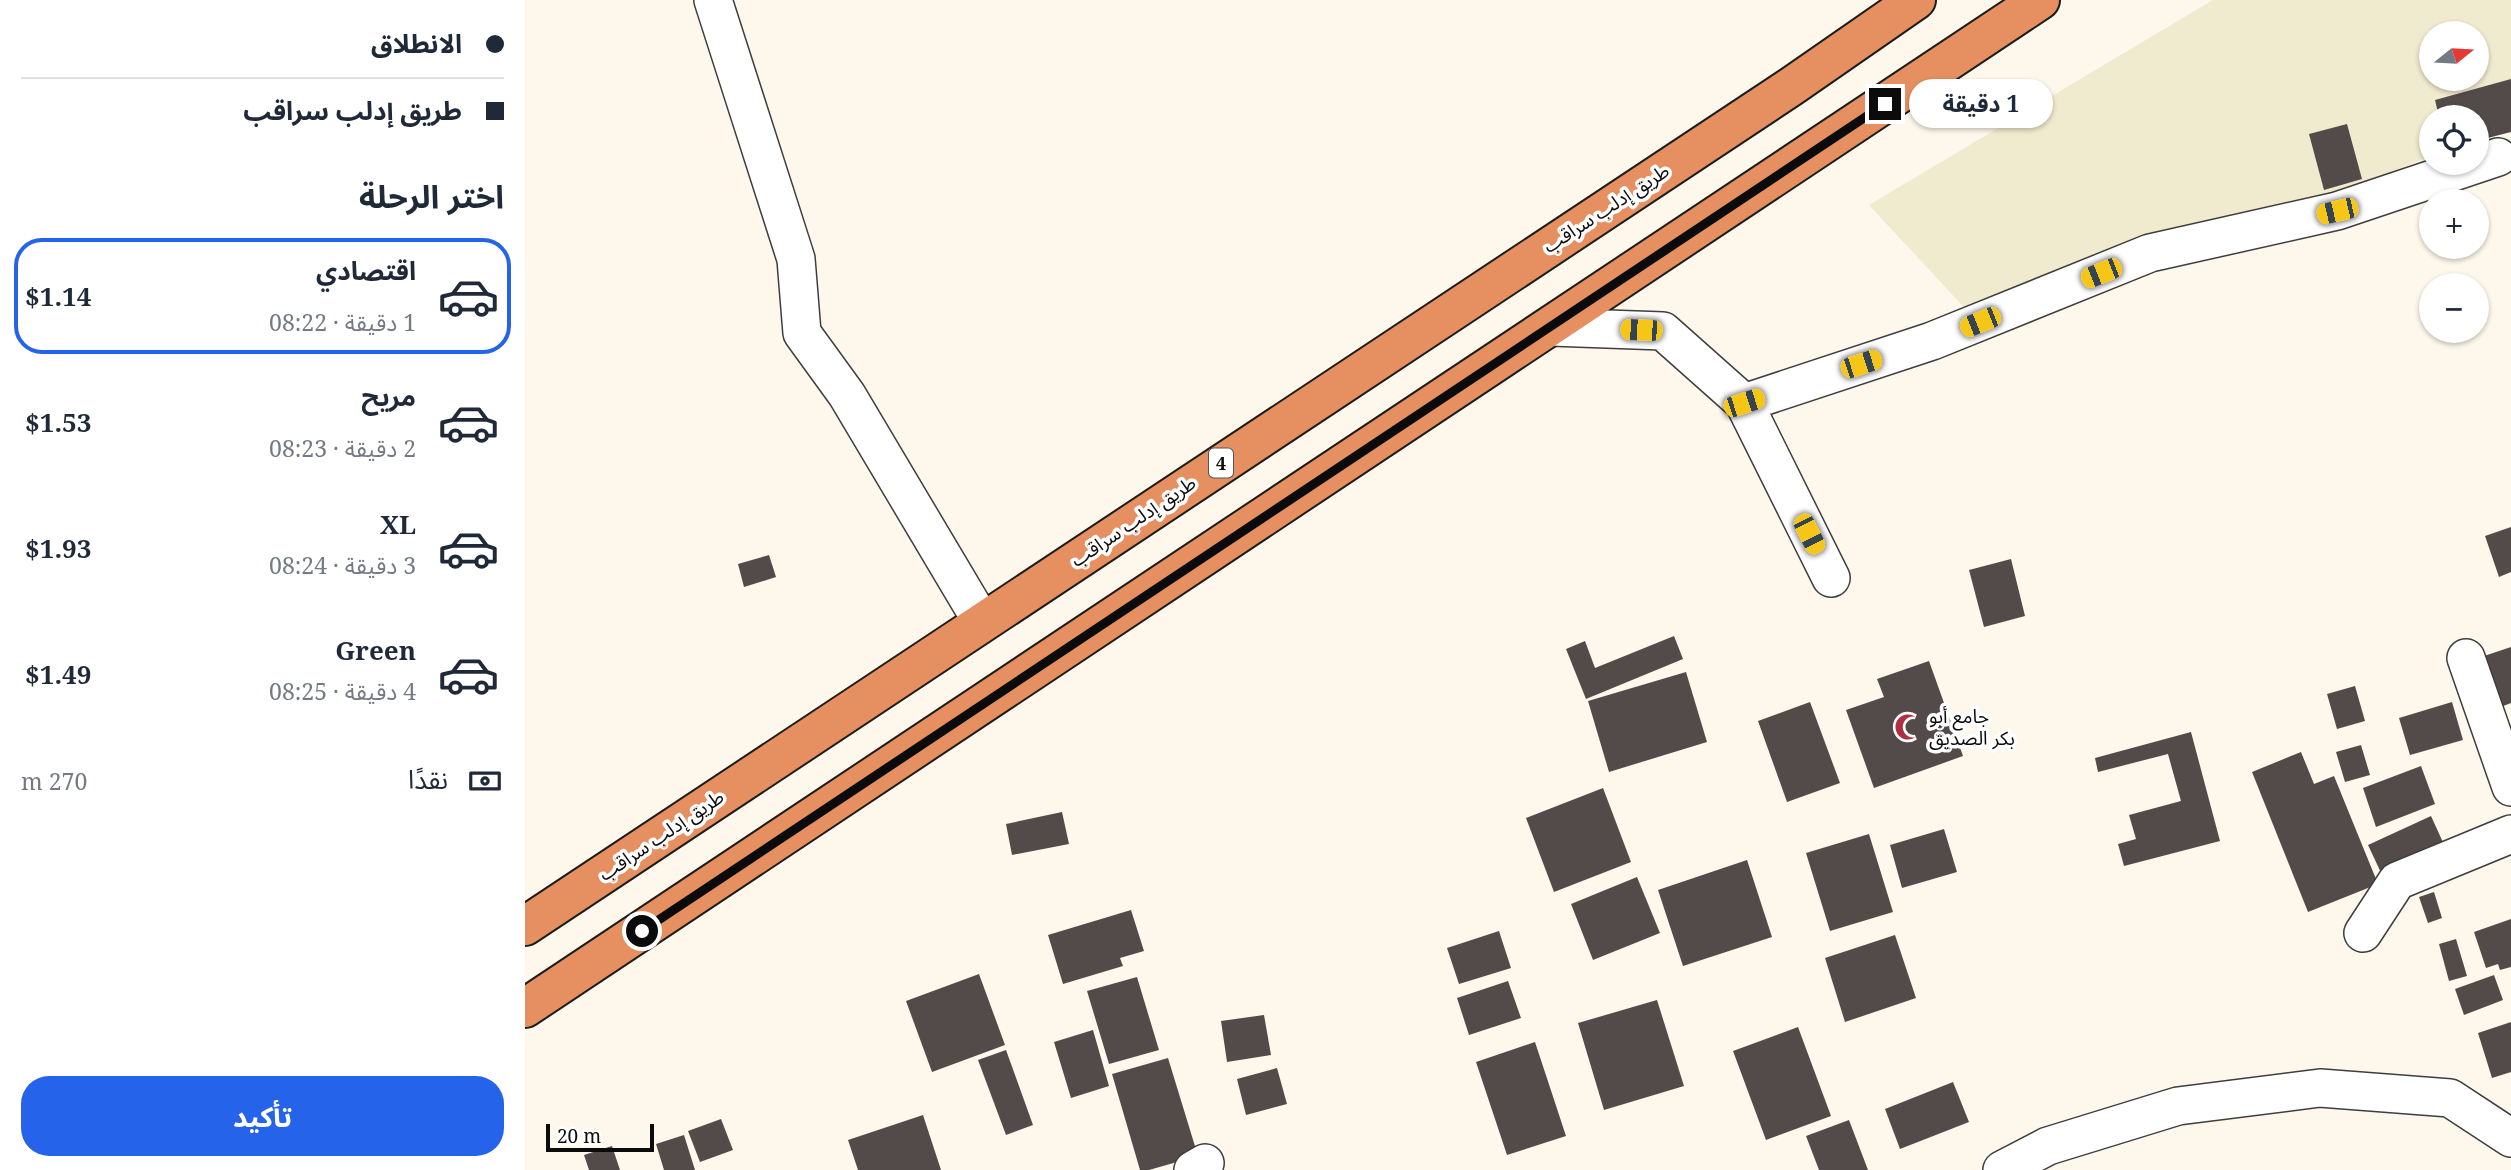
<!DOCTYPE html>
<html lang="ar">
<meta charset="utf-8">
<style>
:root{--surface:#fff;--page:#f6f6f7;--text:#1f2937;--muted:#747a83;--line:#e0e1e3;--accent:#2563eb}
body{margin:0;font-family:"Noto Serif","Noto Sans Arabic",serif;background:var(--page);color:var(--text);direction:rtl;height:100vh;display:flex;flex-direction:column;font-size:26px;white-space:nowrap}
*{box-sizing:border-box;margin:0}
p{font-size:23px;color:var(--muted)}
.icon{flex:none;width:38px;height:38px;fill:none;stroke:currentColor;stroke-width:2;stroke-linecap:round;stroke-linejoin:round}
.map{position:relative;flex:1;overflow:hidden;direction:ltr}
.panel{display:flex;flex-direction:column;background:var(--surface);width:525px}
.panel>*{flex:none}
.banner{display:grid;align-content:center;height:154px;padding:0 21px;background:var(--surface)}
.needle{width:46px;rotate:72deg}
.buttons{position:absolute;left:1894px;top:21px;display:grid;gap:14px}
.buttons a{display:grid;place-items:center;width:70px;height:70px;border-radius:50%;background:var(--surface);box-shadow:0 2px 5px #0004;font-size:35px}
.scale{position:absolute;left:21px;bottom:18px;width:108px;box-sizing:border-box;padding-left:7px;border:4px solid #0b0b0b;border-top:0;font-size:19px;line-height:24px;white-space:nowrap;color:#0b0b0b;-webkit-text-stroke:5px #fff;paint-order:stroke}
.end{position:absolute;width:32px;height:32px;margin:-16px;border:9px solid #0b0b0b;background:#fff;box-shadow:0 0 0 4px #fff}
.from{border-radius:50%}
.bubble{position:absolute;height:49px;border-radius:24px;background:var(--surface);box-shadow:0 2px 5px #0004;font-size:23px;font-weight:700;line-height:49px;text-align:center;direction:rtl}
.car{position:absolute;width:21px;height:42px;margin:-21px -10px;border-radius:9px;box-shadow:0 0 5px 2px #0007;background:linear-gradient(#f5c518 24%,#345 0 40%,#f5c518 0 76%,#345 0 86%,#f5c518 0)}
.banner b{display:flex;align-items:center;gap:24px;height:66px;font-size:26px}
.banner b+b{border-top:2px solid var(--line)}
.banner i{width:18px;height:18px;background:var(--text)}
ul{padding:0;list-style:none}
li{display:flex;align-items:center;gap:21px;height:116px;margin:0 14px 10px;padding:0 7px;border:4px solid transparent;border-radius:28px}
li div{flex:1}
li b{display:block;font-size:26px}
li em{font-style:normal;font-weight:700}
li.on{border-color:var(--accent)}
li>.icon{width:63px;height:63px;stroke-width:1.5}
h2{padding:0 21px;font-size:32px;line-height:84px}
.pay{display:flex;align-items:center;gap:18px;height:77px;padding:0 21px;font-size:26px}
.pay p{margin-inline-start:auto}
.action{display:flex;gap:14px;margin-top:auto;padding:14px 21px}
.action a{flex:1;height:80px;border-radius:28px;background:var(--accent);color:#fff;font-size:28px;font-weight:700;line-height:80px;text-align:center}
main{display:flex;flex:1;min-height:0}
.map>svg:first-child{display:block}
.farmland{fill:#f0eace;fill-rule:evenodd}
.building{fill:#534b49}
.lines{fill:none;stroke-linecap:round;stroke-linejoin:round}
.minor-casing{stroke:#3e3e3e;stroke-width:40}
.highway-casing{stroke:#1c1c1c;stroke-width:42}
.minor{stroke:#fff;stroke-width:37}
.highway{stroke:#e68f60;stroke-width:38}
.route{stroke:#0b0b0b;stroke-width:9}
.labels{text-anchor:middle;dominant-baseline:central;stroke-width:7;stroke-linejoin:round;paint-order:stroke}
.shield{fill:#fff;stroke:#545454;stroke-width:2}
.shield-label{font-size:18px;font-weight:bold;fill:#0b0b0b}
.street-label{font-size:19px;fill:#0b0b0b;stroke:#fff}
.poi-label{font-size:19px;fill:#0b0b0b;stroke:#fff;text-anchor:start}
</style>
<main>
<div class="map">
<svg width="1986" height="1170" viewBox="0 0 1986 1170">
<rect width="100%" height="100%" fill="#fdf8eb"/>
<path class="farmland" d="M1688,0H1986V124L1951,117H1906V156L1462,332L1344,205ZM1906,33H1951V79H1906Z"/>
<path class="building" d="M1986,79V132L1951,141V117H1914L1910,100Z
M1822,124L1837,179L1799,190L1784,134Z
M1986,527V572L1974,577L1960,536Z
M244,555L251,577L219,587L213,564Z
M1486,559L1500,616L1459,627L1444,570Z
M1149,636L1158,659L1061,699L1041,649L1060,641L1070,668Z
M1986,647V703L1973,708L1956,657Z
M1404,661L1438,756L1349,788L1321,710L1359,697L1352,679Z
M1161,672L1182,742L1084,772L1063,701Z
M1830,686L1840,721L1812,729L1802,694Z
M1285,702L1315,783L1262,802L1233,721Z
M1927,702L1938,740L1885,755L1874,718Z
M1666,732L1695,841L1599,866L1593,844L1611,839L1604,815L1656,801L1643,754L1573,772L1570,758Z
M1836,745L1845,775L1820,782L1811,752Z
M1776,752L1789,784L1809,776L1853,884L1783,912L1727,772Z
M1896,766L1910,804L1851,827L1838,788Z
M1078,788L1106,862L1029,892L1001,818Z
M537,812L544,844L487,855L481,824Z
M1906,816L1921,849L1858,877L1843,845Z
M1419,829L1432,872L1377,888L1365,845Z
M1344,834L1368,912L1305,931L1281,853Z
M1222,860L1247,937L1158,966L1133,890Z
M1112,877L1135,933L1068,960L1046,904Z
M1909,892L1917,918L1903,923L1894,897Z
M606,910L619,951L595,958L598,966L538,984L523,935Z
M1986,919V967L1975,970L1973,964L1961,968L1949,932Z
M974,931L986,968L934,984L922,948Z
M1370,935L1391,998L1320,1022L1300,958Z
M1931,939L1942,976L1924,981L1914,944Z
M454,974L480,1045L407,1072L381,1001Z
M1969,975L1978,1000L1939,1015L1930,989Z
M612,977L634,1050L584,1064L562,991Z
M983,981L996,1018L944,1035L932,998Z
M1132,1000L1159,1086L1079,1110L1053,1023Z
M739,1015L746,1055L702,1062L696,1021Z
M1986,1022V1072L1967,1078L1953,1033Z
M1273,1027L1306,1116L1241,1140L1208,1051Z
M568,1030L584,1086L546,1098L529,1042Z
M1010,1042L1041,1136L982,1155L951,1062Z
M481,1050L508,1125L481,1135L453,1060Z
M643,1058L673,1156L624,1170H615L587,1074Z
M752,1068L762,1104L721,1115L712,1079Z
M1428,1082L1444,1122L1375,1149L1360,1109Z
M398,1115L416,1170H333L323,1140Z
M196,1119L208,1150L175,1162L163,1131Z
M1324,1120L1343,1170H1294L1281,1136Z
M159,1135L170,1170H139L131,1144Z
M87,1146L95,1170H64L59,1155Z"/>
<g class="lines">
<g class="minor-casing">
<path id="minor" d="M188,0L271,259L277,333L322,395L457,622
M1026,327L1138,331L1219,403L1306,578
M1219,403L1407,341L1625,253L1812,211L1973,157
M1941,658L1986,787
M1838,933L1872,881L1986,834
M668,1170L680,1163
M1477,1170L1523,1146L1653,1106L1795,1088L1925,1098L1986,1138"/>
</g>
<g class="highway-casing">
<path id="highway" d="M0,926L1267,86L1391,0
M0,1008L1515,0"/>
</g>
<use href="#minor" class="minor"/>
<use href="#highway" class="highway"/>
</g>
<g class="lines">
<path class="route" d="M117,931L1360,104"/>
</g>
<defs>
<g id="mosque-bare" transform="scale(2.1)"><path d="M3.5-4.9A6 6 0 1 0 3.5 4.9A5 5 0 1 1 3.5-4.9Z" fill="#ad3145" stroke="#fff" stroke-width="2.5" paint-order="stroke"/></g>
</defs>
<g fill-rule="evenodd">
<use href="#mosque-bare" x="1383" y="727"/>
</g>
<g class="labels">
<rect class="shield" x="684" y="448.5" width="24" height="29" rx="5"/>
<g class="shield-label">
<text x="696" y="463">4</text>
</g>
<g class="street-label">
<text transform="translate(1081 208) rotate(-33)">طريق إدلب سراقب</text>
<text transform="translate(608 521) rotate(-34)">طريق إدلب سراقب</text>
<text transform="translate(136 835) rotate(-34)">طريق إدلب سراقب</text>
</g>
<g class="poi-label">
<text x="1404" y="716">جامع أبو<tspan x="1404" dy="22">بكر الصديق</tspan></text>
</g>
</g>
</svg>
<div class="buttons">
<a><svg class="needle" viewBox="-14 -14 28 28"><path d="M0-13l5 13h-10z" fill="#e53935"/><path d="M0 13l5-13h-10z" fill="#747a83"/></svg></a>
<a><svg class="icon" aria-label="locate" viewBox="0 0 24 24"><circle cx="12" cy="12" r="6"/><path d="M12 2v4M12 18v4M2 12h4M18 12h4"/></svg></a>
<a>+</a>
<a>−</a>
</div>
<div class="scale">20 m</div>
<i class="end from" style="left:117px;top:931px"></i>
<i class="end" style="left:1360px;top:104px"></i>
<div class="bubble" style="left:1384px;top:79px;width:144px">1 دقيقة</div>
<i class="car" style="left:1812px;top:211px;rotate:257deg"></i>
<i class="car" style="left:1576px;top:273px;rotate:248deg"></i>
<i class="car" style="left:1455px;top:322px;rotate:248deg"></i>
<i class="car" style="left:1116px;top:330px;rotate:272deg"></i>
<i class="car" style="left:1336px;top:364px;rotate:72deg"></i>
<i class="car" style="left:1219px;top:403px;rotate:72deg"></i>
<i class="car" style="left:1284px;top:534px;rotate:153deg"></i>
</div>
<section class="panel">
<div class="banner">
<b><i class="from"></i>الانطلاق</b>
<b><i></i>طريق إدلب سراقب</b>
</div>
<h2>اختر الرحلة</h2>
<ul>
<li class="on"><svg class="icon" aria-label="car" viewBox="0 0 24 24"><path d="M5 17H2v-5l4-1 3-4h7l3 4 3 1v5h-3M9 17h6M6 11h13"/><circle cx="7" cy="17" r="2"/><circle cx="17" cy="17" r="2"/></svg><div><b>اقتصادي</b><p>1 دقيقة · 08:22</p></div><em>$1.14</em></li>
<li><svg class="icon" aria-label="car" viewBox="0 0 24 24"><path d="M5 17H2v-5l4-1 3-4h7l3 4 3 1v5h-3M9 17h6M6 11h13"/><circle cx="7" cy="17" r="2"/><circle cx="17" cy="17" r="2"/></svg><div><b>مريح</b><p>2 دقيقة · 08:23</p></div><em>$1.53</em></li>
<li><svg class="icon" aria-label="car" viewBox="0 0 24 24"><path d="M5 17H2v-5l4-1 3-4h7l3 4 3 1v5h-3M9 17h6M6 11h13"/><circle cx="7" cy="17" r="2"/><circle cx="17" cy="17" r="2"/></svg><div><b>XL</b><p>3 دقيقة · 08:24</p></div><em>$1.93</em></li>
<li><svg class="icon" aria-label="car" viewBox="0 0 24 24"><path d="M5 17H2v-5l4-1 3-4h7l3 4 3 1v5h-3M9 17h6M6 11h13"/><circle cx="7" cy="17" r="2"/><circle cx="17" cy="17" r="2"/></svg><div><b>Green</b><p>4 دقيقة · 08:25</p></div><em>$1.49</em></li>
</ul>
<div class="pay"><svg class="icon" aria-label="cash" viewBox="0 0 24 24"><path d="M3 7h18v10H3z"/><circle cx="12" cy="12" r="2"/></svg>نقدًا<p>270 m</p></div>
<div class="action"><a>تأكيد</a></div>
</section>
</main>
